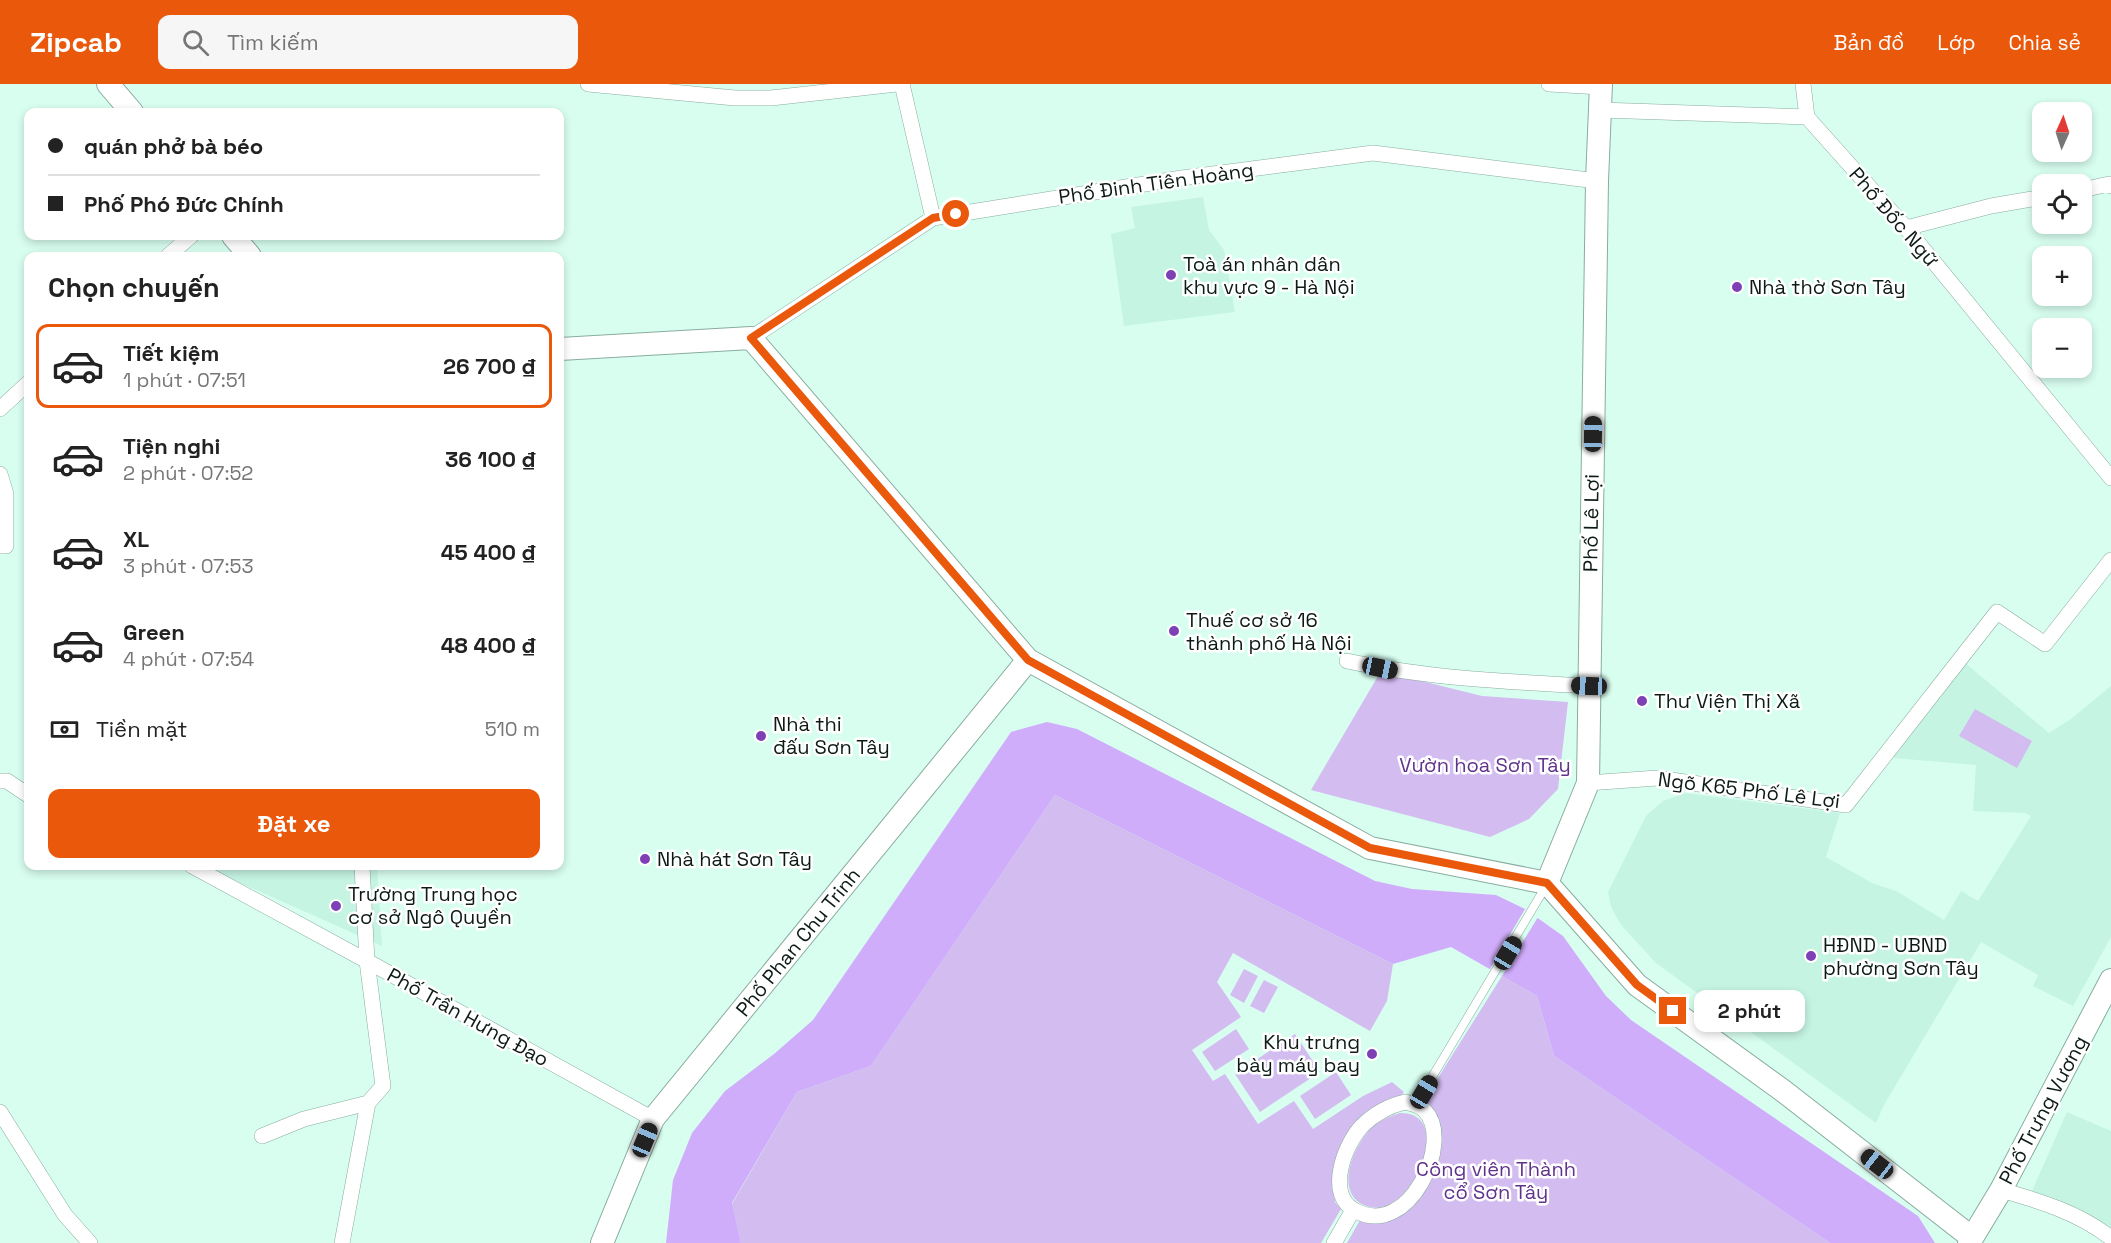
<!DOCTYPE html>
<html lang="vi">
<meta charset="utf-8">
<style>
:root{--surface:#fff;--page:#f6f6f6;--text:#222;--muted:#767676;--line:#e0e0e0;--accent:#ea580c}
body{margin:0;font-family:"Space Grotesk",sans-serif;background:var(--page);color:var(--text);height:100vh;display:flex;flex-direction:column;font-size:22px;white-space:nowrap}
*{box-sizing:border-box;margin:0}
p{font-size:20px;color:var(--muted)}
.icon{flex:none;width:33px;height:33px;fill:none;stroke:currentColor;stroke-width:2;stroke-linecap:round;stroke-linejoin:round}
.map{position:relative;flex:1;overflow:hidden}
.details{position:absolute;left:24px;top:168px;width:540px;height:618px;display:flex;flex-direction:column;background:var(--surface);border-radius:12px;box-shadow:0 3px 9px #0003}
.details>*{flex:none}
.hud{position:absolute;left:24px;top:24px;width:540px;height:132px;border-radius:12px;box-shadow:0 3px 9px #0003;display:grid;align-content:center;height:132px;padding:0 24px;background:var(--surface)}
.needle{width:39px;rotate:3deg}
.fabs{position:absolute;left:2032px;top:18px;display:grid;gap:12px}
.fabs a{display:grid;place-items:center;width:60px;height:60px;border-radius:12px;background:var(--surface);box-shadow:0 3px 9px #0003;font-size:30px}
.end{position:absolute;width:27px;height:27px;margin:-14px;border:8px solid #ea580c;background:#fff;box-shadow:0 0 0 3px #fff}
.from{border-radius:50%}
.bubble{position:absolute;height:42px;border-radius:12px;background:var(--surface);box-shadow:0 3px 9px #0003;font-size:20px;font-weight:600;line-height:42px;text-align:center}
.car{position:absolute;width:18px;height:36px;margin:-18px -9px;border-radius:8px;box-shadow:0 0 4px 2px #0007;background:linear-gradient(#222 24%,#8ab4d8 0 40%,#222 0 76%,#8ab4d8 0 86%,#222 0)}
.hud b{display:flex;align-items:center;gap:21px;height:57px;font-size:22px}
.hud b+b{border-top:2px solid var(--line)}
.hud i{width:15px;height:15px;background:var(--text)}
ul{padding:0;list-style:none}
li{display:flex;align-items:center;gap:18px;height:84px;margin:0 12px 9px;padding:0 12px;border:3px solid transparent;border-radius:12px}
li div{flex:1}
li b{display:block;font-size:22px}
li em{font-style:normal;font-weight:600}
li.active{border-color:var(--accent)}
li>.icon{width:54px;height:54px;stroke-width:1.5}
h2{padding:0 24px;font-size:27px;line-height:72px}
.pay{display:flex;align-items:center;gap:15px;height:66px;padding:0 24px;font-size:22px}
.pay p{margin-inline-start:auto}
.cta{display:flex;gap:12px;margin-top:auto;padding:12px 24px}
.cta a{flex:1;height:69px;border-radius:12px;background:var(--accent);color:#fff;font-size:24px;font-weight:600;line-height:69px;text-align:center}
header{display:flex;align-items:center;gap:36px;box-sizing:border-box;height:84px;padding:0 30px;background:var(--accent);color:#fff}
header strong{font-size:28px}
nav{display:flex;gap:33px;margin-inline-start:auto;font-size:21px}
.search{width:420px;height:54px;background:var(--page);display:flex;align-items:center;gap:15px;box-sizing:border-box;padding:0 21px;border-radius:12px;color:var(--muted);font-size:22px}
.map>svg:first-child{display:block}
.built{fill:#c5f4e3}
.green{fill:#d3bcf0}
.water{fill:#d0adfa}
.pier{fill:#d8fef0}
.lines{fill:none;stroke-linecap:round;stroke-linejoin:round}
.lane-casing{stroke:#89aca0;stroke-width:9}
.street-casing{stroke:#89aca0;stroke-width:16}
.secondary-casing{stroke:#89aca0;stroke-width:24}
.lane{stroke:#fff;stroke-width:8}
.street{stroke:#fff;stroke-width:15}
.secondary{stroke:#fff;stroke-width:22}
.route{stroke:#ea580c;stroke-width:8}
.poi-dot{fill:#7d40b5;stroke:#fff;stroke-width:2}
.labels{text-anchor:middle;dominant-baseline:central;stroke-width:5;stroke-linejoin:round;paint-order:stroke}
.street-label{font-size:20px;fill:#0d1b17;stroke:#fff}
.poi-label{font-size:20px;fill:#0d1b17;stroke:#fff;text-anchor:start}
.park-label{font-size:20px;fill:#60338b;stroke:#fff}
</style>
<header>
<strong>Zipcab</strong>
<div class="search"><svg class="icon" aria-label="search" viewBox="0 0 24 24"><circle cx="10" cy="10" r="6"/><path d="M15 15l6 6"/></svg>Tìm kiếm</div>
<nav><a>Bản đồ</a><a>Lớp</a><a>Chia sẻ</a></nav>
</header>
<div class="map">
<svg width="2111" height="1159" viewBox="0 0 2111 1159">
<rect width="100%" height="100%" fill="#d8fef0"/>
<path class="built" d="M1203,113L1209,146L1224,166L1235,228L1124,242L1111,150L1135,144L1131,123Z
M1958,573L2049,649L2071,635L2111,602V853L2073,922L2033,902L2038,891L1981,858L1884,1021L1876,1039L1656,879L1621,841L1611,823L1608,808L1646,732L1663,717L1685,709L1840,729L1826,773L1872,799L1896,807L1944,836L1961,807L1978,817L2031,732L2025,729L1973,727L1976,681L1882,673Z
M202,782H377L382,862Z
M2067,1028L2111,1047V1155L2027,1118Z"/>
<path class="green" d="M1381,587L1482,612L1568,618L1558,705L1529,735L1490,753L1311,706Z
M1975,625L2032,657L2017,684L1959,652Z
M1055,711L1393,880L1387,917L1370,947L1233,869L1217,898L1241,933L1192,966L1213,997L1225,990L1258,1040L1294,1017L1313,1045L1363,1012L1392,998L1404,1008L1400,1013L1372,1028L1333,1099L1335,1118L1341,1125L1321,1159H741L732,1120L797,1008L871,982Z
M1244,885L1258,892L1244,919L1230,911Z
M1502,892L1537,912L1554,972L1830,1159H1347L1360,1136C1379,1143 1402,1134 1415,1119C1421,1111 1425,1098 1429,1089C1435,1078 1442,1066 1441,1054C1440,1038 1434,1027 1424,1016Z
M1264,896L1278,903L1264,929L1250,922Z
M1236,945L1249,965L1215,987L1202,968Z
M1295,950L1320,988L1260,1028L1235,990Z
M1336,988L1351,1011L1315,1035L1300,1012Z
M1400,1029C1457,1028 1412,1134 1370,1123C1331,1113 1353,1062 1372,1043C1380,1036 1390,1032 1400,1029Z"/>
<path class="water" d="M1047,638L1077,645L1375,797L1412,805L1496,811L1525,825L1563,852L1606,912L1631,936L1918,1132L1935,1159H1830L1554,972L1537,912L1451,863L1393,880L1055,711L871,982L797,1008L732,1119L741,1159H666L673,1096L692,1049L725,1007L774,970L813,936L1011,648Z"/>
<path class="pier" d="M1525,825L1538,833L1502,892L1490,885Z"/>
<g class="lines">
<g class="lane-casing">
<path id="lane" d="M1416,1020L1546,802"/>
</g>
<g class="street-casing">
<path id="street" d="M588,0L735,14H771L897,0
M902,0L933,134
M1549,0L1601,3
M1803,0L1807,33
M1600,26L1807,33L1906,144L2111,394
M2082,106L2109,100L2111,102
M1906,144L1991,122L2043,113
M168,172L191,152
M751,254L933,134L1182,94L1373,69L1597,97
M0,325L28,299
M0,390L6,410V462H0
M1347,577C1427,594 1507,598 1589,602
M0,697H7L28,711
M1588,699L1657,694L1846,721L1997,528L2045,560L2111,476
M192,782L367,877L383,1002L368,1019L342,1159
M362,782L367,877L653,1035
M1405,1018C1413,1020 1420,1021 1425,1027C1454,1057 1409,1155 1356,1127C1325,1112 1344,1061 1362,1042C1374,1030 1388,1022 1405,1018Z
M0,1028L65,1131L90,1159
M262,1052L304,1035L368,1019
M2001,1106C2040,1117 2079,1129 2111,1154
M1334,1159L1353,1126"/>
</g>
<g class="secondary-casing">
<path id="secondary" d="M108,0L132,28
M233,152L250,172
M560,265L751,254L1028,576L1370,764L1547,799L1637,901L1782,1006L1971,1153
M1547,799L1588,699L1597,97L1601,0
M602,1159L653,1035L1028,576
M1969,1159L2001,1106L2111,896"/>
</g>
<use href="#lane" class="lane"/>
<use href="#street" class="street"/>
<use href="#secondary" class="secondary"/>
</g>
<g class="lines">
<path class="route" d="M956,130L933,134L751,254L1028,576L1370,764L1547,799L1637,901L1673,927"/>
</g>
<g class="poi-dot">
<circle cx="1171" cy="191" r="6"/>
<circle cx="1737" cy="203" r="6"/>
<circle cx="1174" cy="547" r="6"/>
<circle cx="1642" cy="617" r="6"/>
<circle cx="761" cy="652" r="6"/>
<circle cx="645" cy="775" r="6"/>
<circle cx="336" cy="822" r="6"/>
<circle cx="1811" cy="872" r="6"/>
<circle cx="1372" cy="970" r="6"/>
</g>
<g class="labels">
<g class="street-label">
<text transform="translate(1156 99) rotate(-8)">Phố Đinh Tiên Hoàng</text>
<text transform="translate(1894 133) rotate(49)">Phố Đốc Ngữ</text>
<text transform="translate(1591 439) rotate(-89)">Phố Lê Lợi</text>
<text transform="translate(1749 706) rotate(7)">Ngõ K65 Phố Lê Lợi</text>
<text transform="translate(798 858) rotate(-51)">Phố Phan Chu Trinh</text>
<text transform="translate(468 933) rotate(29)">Phố Trần Hưng Đạo</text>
<text transform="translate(2043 1026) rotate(-62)">Phố Trưng Vương</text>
</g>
<g class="poi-label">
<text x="1183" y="180">Toà án nhân dân<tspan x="1183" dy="23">khu vực 9 - Hà Nội</tspan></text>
<text x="1749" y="203">Nhà thờ Sơn Tây</text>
<text x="1186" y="536">Thuế cơ sở 16<tspan x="1186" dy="23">thành phố Hà Nội</tspan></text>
<text x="1654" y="617">Thư Viện Thị Xã</text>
<text x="773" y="640">Nhà thi<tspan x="773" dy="23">đấu Sơn Tây</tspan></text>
<text x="657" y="775">Nhà hát Sơn Tây</text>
<text x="348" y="810">Trường Trung học<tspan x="348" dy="23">cơ sở Ngô Quyền</tspan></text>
<text x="1823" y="861">HĐND - UBND<tspan x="1823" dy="23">phường Sơn Tây</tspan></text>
<text x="1360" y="958" text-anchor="end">Khu trưng<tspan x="1360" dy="23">bày máy bay</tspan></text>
</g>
<g class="park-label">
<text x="1485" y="681">Vườn hoa Sơn Tây</text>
<text x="1496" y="1085">Công viên Thành<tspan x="1496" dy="23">cổ Sơn Tây</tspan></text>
</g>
</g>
</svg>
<div class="fabs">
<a><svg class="needle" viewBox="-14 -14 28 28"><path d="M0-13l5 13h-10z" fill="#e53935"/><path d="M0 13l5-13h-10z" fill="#767676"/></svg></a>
<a><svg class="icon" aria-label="locate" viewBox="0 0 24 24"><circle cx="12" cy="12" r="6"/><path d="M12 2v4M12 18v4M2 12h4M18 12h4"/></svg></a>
<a>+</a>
<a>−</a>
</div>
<i class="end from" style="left:956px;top:130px"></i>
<i class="end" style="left:1673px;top:927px"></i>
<div class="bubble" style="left:1694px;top:906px;width:111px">2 phút</div>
<i class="car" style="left:1593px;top:350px;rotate:1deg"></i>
<i class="car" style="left:1380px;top:584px;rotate:102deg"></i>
<i class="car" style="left:1589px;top:602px;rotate:272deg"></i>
<i class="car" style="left:1508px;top:869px;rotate:31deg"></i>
<i class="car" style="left:1424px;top:1008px;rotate:31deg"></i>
<i class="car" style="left:645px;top:1056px;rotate:23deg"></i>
<i class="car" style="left:1877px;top:1080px;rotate:308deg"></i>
<div class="hud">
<b><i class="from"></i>quán phở bà béo</b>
<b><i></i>Phố Phó Đức Chính</b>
</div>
<section class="details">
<h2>Chọn chuyến</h2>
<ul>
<li class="active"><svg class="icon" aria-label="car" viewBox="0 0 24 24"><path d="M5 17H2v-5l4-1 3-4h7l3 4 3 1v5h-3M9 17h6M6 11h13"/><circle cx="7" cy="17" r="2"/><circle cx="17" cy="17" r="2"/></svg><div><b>Tiết kiệm</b><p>1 phút · 07:51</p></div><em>26 700 ₫</em></li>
<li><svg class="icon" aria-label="car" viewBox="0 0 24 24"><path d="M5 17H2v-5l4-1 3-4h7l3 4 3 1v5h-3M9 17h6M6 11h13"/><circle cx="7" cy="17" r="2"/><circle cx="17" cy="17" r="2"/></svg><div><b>Tiện nghi</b><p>2 phút · 07:52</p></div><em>36 100 ₫</em></li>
<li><svg class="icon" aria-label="car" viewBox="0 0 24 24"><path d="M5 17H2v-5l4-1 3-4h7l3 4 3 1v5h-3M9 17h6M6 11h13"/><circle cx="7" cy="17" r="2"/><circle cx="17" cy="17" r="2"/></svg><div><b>XL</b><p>3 phút · 07:53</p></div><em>45 400 ₫</em></li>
<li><svg class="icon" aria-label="car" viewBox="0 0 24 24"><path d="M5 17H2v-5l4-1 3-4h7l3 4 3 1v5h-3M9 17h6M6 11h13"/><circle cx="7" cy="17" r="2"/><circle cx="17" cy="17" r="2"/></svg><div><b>Green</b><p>4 phút · 07:54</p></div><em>48 400 ₫</em></li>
</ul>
<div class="pay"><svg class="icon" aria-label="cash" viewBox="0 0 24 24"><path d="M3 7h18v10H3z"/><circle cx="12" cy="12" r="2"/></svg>Tiền mặt<p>510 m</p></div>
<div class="cta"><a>Đặt xe</a></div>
</section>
</div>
